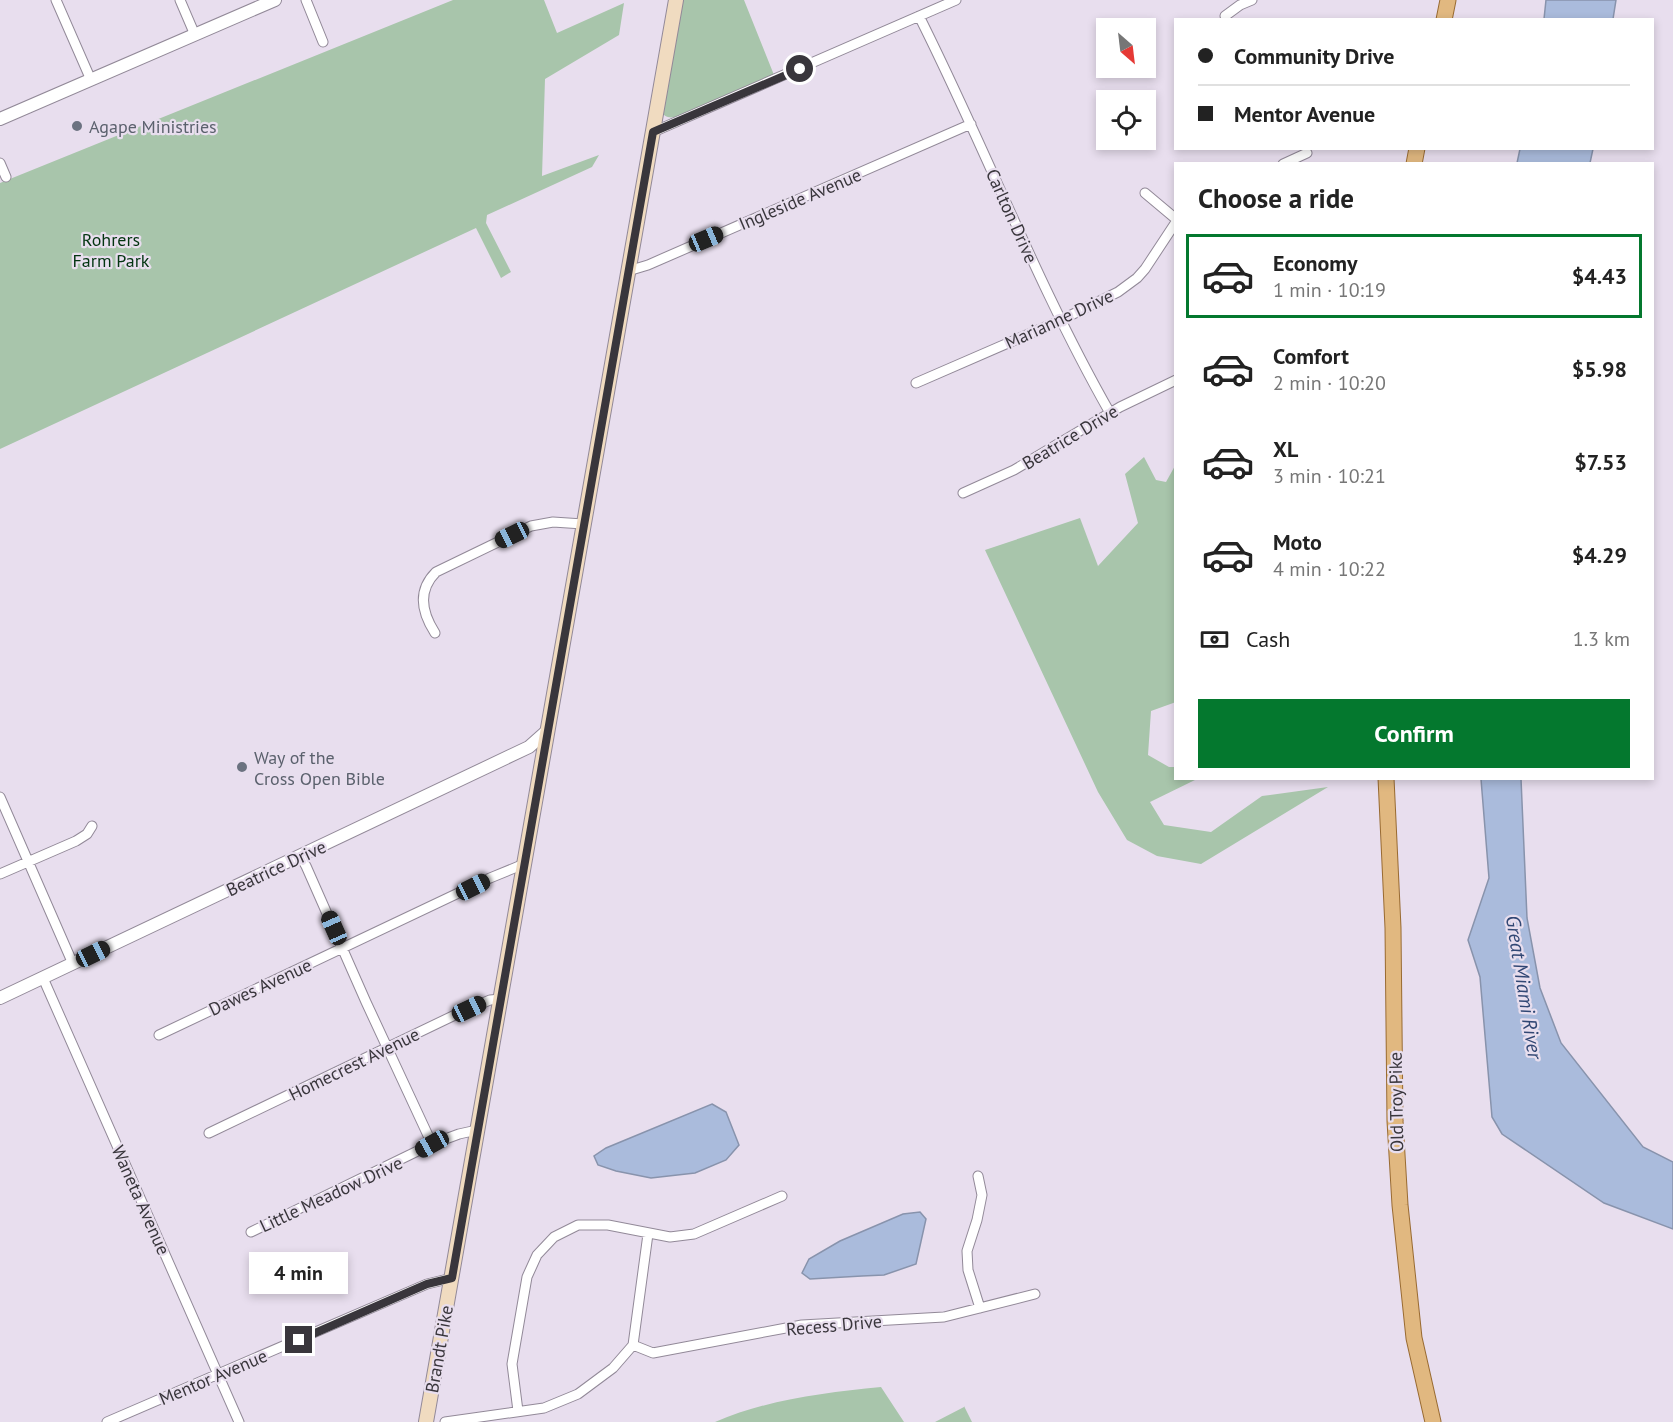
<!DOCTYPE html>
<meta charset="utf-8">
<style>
:root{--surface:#fff;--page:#f6f6f6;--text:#222;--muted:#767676;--line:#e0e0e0;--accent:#04782e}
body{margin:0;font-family:"PT Sans",sans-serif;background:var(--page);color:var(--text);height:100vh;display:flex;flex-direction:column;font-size:22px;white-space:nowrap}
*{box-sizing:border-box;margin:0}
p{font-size:20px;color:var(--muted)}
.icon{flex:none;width:33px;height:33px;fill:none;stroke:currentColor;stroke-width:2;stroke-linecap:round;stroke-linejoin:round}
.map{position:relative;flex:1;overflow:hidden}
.panel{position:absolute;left:1174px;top:162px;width:480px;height:618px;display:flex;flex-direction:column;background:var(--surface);border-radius:0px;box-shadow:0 3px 9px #0003}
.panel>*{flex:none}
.guide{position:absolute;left:1174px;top:18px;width:480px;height:132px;border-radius:0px;box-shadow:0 3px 9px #0003;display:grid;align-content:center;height:132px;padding:0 24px;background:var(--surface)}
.needle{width:39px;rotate:152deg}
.controls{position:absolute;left:1096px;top:18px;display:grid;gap:12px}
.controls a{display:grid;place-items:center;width:60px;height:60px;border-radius:0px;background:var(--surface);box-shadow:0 3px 9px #0003;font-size:30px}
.end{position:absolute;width:27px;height:27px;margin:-14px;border:8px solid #39363c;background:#fff;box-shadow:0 0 0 3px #fff}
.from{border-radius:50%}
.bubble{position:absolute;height:42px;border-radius:0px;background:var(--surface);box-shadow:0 3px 9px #0003;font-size:20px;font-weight:600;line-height:42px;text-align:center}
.car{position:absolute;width:18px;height:36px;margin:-18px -9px;border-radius:8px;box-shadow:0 0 4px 2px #0007;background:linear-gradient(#222 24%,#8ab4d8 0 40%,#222 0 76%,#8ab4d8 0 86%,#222 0)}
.guide b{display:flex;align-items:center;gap:21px;height:57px;font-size:22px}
.guide b+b{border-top:2px solid var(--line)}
.guide i{width:15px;height:15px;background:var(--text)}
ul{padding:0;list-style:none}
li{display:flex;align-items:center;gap:18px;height:84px;margin:0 12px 9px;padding:0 12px;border:3px solid transparent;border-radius:0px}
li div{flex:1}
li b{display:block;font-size:22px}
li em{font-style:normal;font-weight:600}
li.on{border-color:var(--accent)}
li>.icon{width:54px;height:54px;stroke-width:1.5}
h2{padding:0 24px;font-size:27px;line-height:72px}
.pay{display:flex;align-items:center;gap:15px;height:66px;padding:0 24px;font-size:22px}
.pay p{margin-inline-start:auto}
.cta{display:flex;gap:12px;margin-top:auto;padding:12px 24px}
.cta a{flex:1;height:69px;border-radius:0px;background:var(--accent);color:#fff;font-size:24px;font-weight:600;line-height:69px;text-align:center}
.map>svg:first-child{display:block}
.green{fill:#a8c5ab}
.water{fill:#aabbdc;stroke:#8893ac;stroke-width:1.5}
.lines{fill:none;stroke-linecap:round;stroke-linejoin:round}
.minor-casing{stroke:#928998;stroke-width:11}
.tertiary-casing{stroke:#928998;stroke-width:14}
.secondary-casing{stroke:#928998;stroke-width:16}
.primary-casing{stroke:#996b32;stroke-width:17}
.minor{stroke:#fff;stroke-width:9}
.tertiary{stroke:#fff;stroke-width:12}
.secondary{stroke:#f0dbc0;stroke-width:14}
.primary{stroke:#e1b880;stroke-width:15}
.route{stroke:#39363c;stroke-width:8}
.worship-dot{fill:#6b7280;stroke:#e8deee;stroke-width:2}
.labels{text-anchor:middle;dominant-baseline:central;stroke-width:4.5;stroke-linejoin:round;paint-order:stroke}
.worship-label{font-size:18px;fill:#5b616d;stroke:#e8deee;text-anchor:start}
.street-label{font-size:18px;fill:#39363c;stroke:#e8deee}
.park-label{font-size:18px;fill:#033511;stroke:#e8deee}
.water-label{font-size:20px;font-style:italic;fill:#314774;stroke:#e8deee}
</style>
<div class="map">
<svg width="1673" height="1422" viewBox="0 0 1673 1422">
<rect width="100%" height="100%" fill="#e8deee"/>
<path class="green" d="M453,0H544L557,33L624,3L619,35L545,79L542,176L599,155L592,167L487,215L486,223L511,272L501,278L476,228L0,449V183Z
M680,0H744L774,75L683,115C672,118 666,120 660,110Z
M1144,457L1156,480L1166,482L1176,464V702L1151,711L1148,755L1169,767H1176V778L1197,779L1150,802L1164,825L1211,832L1262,796L1328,787L1201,864L1157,856L1127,840L1098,792L985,550L1080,518L1098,566L1138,523L1125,474Z
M881,1387L904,1422H715C769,1399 823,1393 881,1387Z
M964,1406L972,1422H935L964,1407Z"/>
<path class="water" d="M1546,0H1616L1613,19H1544Z
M1520,149V148L1593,149L1590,163H1517Z
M1481,779H1521L1527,918L1540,988L1561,1043L1643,1147L1673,1162V1229L1604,1203L1502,1134L1492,1117L1480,977L1468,940L1489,878Z
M712,1104L726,1112L739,1145L726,1160L695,1173L651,1178L616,1171L598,1165L594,1156L606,1148Z
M920,1212L926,1219L916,1264L884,1275L862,1276L810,1279L802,1273L809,1259L840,1241L903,1214Z"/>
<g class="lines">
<g class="minor-casing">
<path id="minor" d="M56,0L91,80
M180,0L195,35
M306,0L323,42
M919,16C985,147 1037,285 1110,413
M1225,16L1240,5L1252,0
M653,132L956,0
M0,163L6,177
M1283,164L1307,153
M1145,193L1176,219
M628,271L648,265L971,124
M916,383L1061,320L1118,292L1137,278L1145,269L1176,222
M963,493L1014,470L1120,407L1176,380
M435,633C422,613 417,591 436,572L531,526L553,522L583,524
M0,797L73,964
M300,856L306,866L366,1002L432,1144
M0,874L76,841L87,834L92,826
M43,978L239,1422
M159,1035L490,878L524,864
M209,1133L457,1014L490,1000L501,999
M978,1176L982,1195L977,1220L967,1251L968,1270L980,1308
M251,1232L432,1144L459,1134L477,1130
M633,1345L653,1353L802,1325L944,1317L1035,1294
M518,1411L512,1364L527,1277L537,1255L554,1237L578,1225H608L670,1237L694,1234L782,1196
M107,1422L427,1284L452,1278
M445,1422L544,1408L578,1394L613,1368L633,1345L648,1234"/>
</g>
<g class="tertiary-casing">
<path id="tertiary" d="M0,119L275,0
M0,998L529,747L547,731"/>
</g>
<g class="secondary-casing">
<path id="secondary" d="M426,1422L676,0"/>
</g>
<g class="primary-casing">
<path id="primary" d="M1444,20L1448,0
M1414,164L1417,148
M1386,778L1393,928L1395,1121L1400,1205L1414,1338L1433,1422"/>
</g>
<use href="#minor" class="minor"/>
<use href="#tertiary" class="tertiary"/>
<use href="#secondary" class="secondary"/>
<use href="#primary" class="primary"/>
</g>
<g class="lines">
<path class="route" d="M299,1340L427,1284L452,1278L653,132L800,69"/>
</g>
<g class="worship-dot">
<circle cx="77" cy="126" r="6"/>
<circle cx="242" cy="767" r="6"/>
</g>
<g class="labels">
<g class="worship-label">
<text x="89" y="126">Agape Ministries</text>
<text x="254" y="757">Way of the<tspan x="254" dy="21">Cross Open Bible</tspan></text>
</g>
<g class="street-label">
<text transform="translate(800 199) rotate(-23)">Ingleside Avenue</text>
<text transform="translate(1012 216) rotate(66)">Carlton Drive</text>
<text transform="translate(1059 319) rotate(-25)">Marianne Drive</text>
<text transform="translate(1070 437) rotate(-31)">Beatrice Drive</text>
<text transform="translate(276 868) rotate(-25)">Beatrice Drive</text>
<text transform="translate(260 987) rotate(-25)">Dawes Avenue</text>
<text transform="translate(354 1064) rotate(-26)">Homecrest Avenue</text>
<text transform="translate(1396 1102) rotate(-91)">Old Troy Pike</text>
<text transform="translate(331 1194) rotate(-25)">Little Meadow Drive</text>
<text transform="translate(141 1200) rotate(66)">Waneta Avenue</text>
<text transform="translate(834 1325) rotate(-5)">Recess Drive</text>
<text transform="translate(439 1349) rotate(-80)">Brandt Pike</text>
<text transform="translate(213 1377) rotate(-23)">Mentor Avenue</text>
</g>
<g class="park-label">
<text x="111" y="239">Rohrers<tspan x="111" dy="21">Farm Park</tspan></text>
</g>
<g class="water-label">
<text transform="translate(1524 987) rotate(81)">Great Miami River</text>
</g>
</g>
</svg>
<div class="controls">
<a><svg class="needle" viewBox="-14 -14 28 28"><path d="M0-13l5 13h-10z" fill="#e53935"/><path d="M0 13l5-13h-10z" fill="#767676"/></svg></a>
<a><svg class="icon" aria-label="locate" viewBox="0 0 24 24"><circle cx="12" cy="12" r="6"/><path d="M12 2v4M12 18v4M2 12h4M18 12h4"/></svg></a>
</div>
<i class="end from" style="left:800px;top:69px"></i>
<i class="end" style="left:299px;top:1340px"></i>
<div class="bubble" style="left:249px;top:1252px;width:99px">4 min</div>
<i class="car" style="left:706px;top:239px;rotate:67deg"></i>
<i class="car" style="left:512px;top:535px;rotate:244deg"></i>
<i class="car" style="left:473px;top:887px;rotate:63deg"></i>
<i class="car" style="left:334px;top:928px;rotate:336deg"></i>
<i class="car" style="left:93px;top:954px;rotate:64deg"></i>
<i class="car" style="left:469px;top:1009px;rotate:65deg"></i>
<i class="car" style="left:432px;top:1144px;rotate:241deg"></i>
<div class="guide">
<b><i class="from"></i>Community Drive</b>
<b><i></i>Mentor Avenue</b>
</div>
<section class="panel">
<h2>Choose a ride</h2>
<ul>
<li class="on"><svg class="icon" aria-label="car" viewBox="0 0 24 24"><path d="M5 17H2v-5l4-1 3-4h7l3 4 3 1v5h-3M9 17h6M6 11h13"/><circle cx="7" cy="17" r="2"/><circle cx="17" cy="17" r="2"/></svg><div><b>Economy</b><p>1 min · 10:19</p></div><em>$4.43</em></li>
<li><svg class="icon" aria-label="car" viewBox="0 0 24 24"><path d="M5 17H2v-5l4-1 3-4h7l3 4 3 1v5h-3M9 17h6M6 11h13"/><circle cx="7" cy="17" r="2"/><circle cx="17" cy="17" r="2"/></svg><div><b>Comfort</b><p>2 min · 10:20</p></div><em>$5.98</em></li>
<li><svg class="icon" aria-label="car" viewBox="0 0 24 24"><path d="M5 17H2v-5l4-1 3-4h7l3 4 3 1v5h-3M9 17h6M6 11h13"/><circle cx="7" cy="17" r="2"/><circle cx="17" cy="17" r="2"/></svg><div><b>XL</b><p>3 min · 10:21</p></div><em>$7.53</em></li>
<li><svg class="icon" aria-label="car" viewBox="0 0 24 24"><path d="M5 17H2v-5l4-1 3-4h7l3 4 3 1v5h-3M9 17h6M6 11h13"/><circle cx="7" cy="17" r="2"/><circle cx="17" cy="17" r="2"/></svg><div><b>Moto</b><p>4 min · 10:22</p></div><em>$4.29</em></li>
</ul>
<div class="pay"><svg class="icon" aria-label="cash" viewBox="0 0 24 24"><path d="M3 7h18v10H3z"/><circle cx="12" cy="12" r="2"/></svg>Cash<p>1.3 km</p></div>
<div class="cta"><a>Confirm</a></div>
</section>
</div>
